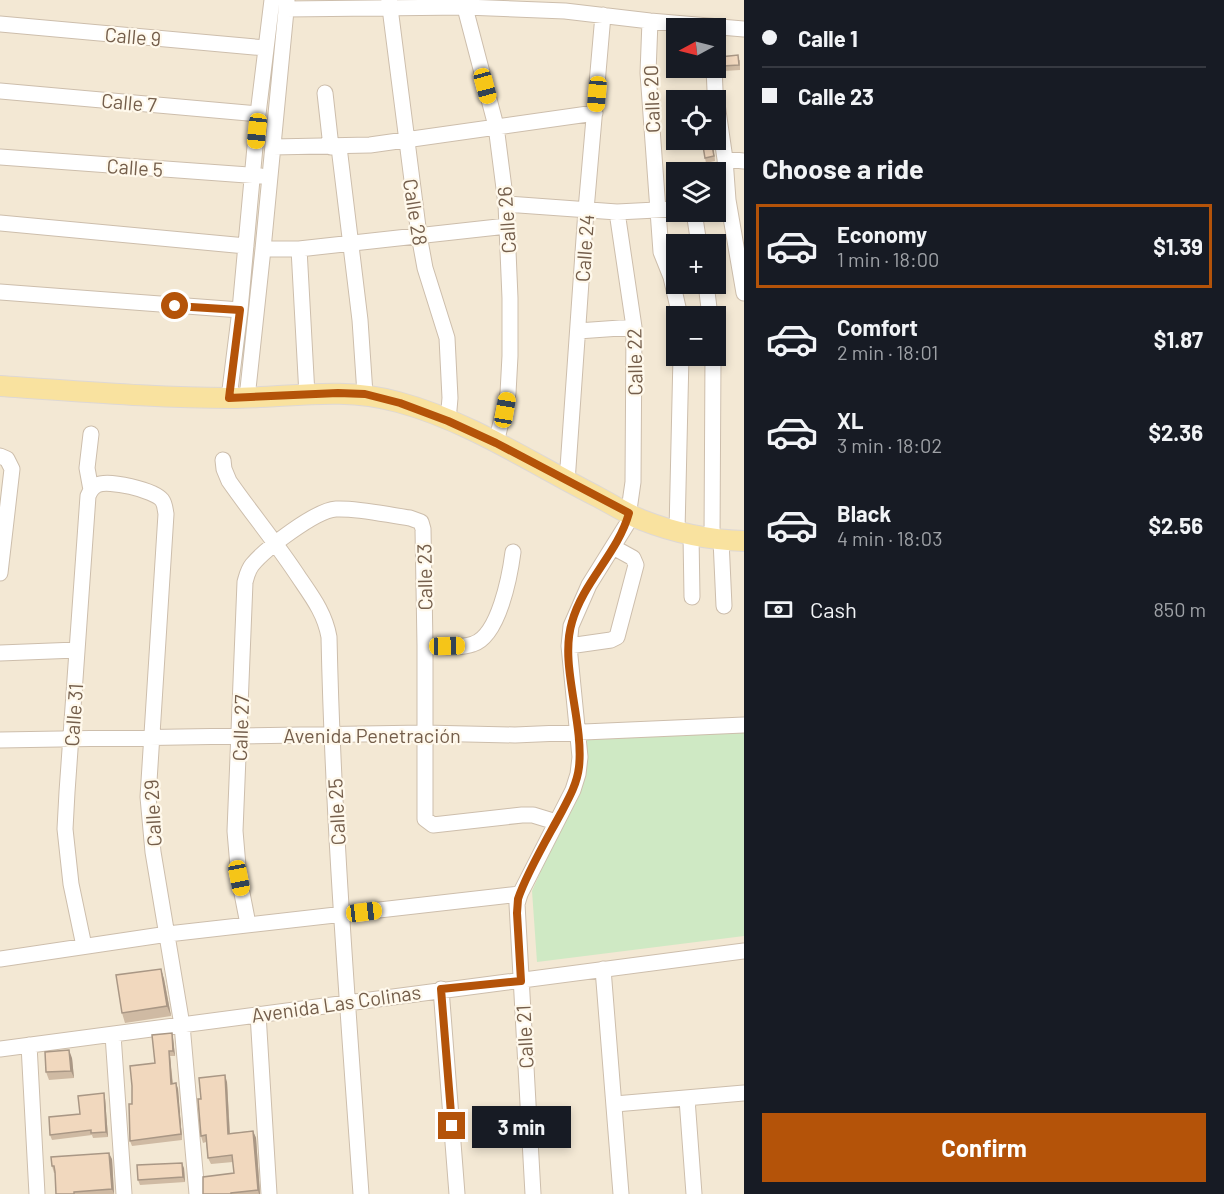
<!DOCTYPE html>
<meta charset="utf-8">
<style>
:root{--surface:#171b24;--page:#242831;--text:#f1f3f6;--muted:#9ea1a6;--line:#363941;--accent:#b45309}
body{margin:0;font-family:Barlow,sans-serif;background:var(--page);color:var(--text);height:100vh;display:flex;flex-direction:column;font-size:22px;white-space:nowrap}
*{box-sizing:border-box;margin:0}
p{font-size:20px;color:var(--muted)}
.icon{flex:none;width:33px;height:33px;fill:none;stroke:currentColor;stroke-width:2;stroke-linecap:round;stroke-linejoin:round}
.map{position:relative;flex:1;overflow:hidden}
.panel{display:flex;flex-direction:column;background:var(--surface);width:480px}
.panel>*{flex:none}
.guide{display:grid;align-content:center;height:132px;padding:0 18px;background:var(--surface)}
.needle{width:39px;rotate:263deg}
.fabs{position:absolute;left:666px;top:18px;display:grid;gap:12px}
.fabs a{display:grid;place-items:center;width:60px;height:60px;border-radius:0px;background:var(--surface);box-shadow:0 3px 9px #0003;font-size:30px}
.end{position:absolute;width:27px;height:27px;margin:-14px;border:8px solid #b45309;background:#fff;box-shadow:0 0 0 3px #fff}
.from{border-radius:50%}
.bubble{position:absolute;height:42px;border-radius:0px;background:var(--surface);box-shadow:0 3px 9px #0003;font-size:20px;font-weight:700;line-height:42px;text-align:center}
.car{position:absolute;width:18px;height:36px;margin:-18px -9px;border-radius:8px;box-shadow:0 0 4px 2px #0007;background:linear-gradient(#f5c518 24%,#345 0 40%,#f5c518 0 76%,#345 0 86%,#f5c518 0)}
.guide b{display:flex;align-items:center;gap:21px;height:57px;font-size:22px}
.guide b+b{border-top:2px solid var(--line)}
.guide i{width:15px;height:15px;background:var(--text)}
ul{padding:0;list-style:none}
li{display:flex;align-items:center;gap:18px;height:84px;margin:0 12px 9px;padding:0 6px;border:3px solid transparent;border-radius:0px}
li div{flex:1}
li b{display:block;font-size:22px}
li em{font-style:normal;font-weight:700}
li.active{border-color:var(--accent)}
li>.icon{width:54px;height:54px;stroke-width:1.5}
h2{padding:0 18px;font-size:27px;line-height:72px}
.pay{display:flex;align-items:center;gap:15px;height:66px;padding:0 18px;font-size:22px}
.pay p{margin-inline-start:auto}
.button{display:flex;gap:12px;margin-top:auto;padding:12px 18px}
.button a{flex:1;height:69px;border-radius:0px;background:var(--accent);color:#fff;font-size:24px;font-weight:700;line-height:69px;text-align:center}
main{display:flex;flex:1;min-height:0}
.map>svg:first-child{display:block}
.residential{fill:#f3e8d4;fill-rule:evenodd}
.green{fill:#cfe9c4}
.lines{fill:none;stroke-linecap:round;stroke-linejoin:round}
.minor-casing{stroke:#cdbeac;stroke-width:17}
.major-casing{stroke:#ded8d4;stroke-width:22}
.minor{stroke:#fff;stroke-width:15}
.major{stroke:#f9e29f;stroke-width:20}
.wall{fill:#cfbaa3}
.shaded-wall{fill:#a99785}
.building{fill:#f1d8be;stroke:#a99785;stroke-width:1.5}
.route{stroke:#b45309;stroke-width:8}
.labels{text-anchor:middle;dominant-baseline:central;stroke-width:4.5;stroke-linejoin:round;paint-order:stroke}
.street-label{font-size:20px;fill:#745e4b;stroke:#fff9ec}
</style>
<main>
<div class="map">
<svg width="744" height="1194" viewBox="0 0 744 1194">
<rect width="100%" height="100%" fill="#fcf6e5"/>
<path class="residential" d="M0,0H744V1194H0ZM676,28H716V68H676ZM676,100H716V140H676ZM676,172H716V212H676ZM676,244H716V284H676ZM676,316H716V356H676Z"/>
<path class="green" d="M744,730V936L537,962L532,891L583,775V738Z"/>
<g class="lines">
<g class="minor-casing">
<path id="minor" d="M389,0L419,235L425,268L447,338L450,398L448,421
M463,0L496,126L506,204L510,298V356L508,393L496,443
M286,9L465,7L565,11L650,21L744,29
M650,21L648,73L661,252L671,277L680,316
M0,24L266,48
M714,68L715,90L725,159L728,200L744,293
M0,91L258,114
M325,93L331,147
M273,147L370,145L595,113
M339,147L360,320L365,394
M0,157L261,176
M725,159L744,161
M506,204L617,212L676,209
M694,212L699,244
M0,223L246,246
M263,249H299L507,226
M299,249L307,395
M706,284L710,316
M0,292L240,310
M578,331L634,327
M229,398L240,310L258,114L272,0
M247,398L263,249L287,0
M91,434L87,468L91,490
M0,456L7,459L12,469L0,573
M223,460L224,469L229,481C252,514 278,545 300,579C313,598 325,614 329,637C333,823 348,1008 361,1194
M567,482L586,210L603,15
M677,531L681,356
M691,535L692,597
M712,539L713,356
M721,540L724,606
M425,646C440,646 459,649 473,644C499,636 510,575 513,552
M569,646L611,640L617,637L636,565L633,558L613,547
M0,653L77,650
M0,740L424,733L515,735L744,725
M248,924L239,878L235,831L245,582C247,575 248,570 252,565C265,549 316,510 336,509C360,508 387,515 410,518L421,522L423,529L425,646V819L433,825L522,815H533L556,822
M84,946L71,884L65,829L67,792L88,496C90,491 93,487 97,485C108,479 154,490 162,500C165,504 165,509 166,514L148,797L153,852L182,1025L197,1194
M0,959L168,934L520,894
M603,969L621,1194
M441,989L457,1194
M258,1014L269,1194
M113,1035L124,1194
M29,1045L37,1194
M0,1049C248,1017 496,982 744,951
M687,1099L694,1194
M615,1104L744,1093
M533,1194L517,904L520,894L573,790L578,774L580,757L569,646L571,626L589,585L627,524L633,482L634,327L617,212"/>
</g>
<g class="major-casing">
<path id="major" d="M0,386C77,391 154,398 231,398C289,398 340,386 398,402C469,421 533,464 598,497C613,505 627,514 642,520C675,533 709,540 744,541"/>
</g>
<use href="#minor" class="minor"/>
<use href="#major" class="major"/>
</g>
<path class="wall" d="M740,60V70L724,71L722,66Z
M702,140H712L715,161L706,163L705,158Z
M161,969L164,979L171,1016L125,1023L122,1013Z
M172,1033L173,1038L175,1056H170L173,1084L176,1083L178,1089L182,1140L132,1146L130,1141L132,1104Z
M72,1058L74,1078L49,1080L46,1072Z
M227,1082L230,1133L253,1131L256,1138L260,1194H203L234,1173L233,1162L211,1164L208,1158L206,1142L203,1143L201,1136V1099Z
M104,1093L105,1098L108,1137L93,1138L92,1135L52,1140L50,1135L80,1114Z
M112,1159L114,1194H56L55,1173H54L52,1166Z
M184,1168L185,1182L140,1185L138,1180Z"/>
<path class="shaded-wall" d="M711,140H712L715,161L714,156Z
M161,969L164,979L171,1016L167,1006Z
M172,1033L173,1038L175,1056L173,1051Z
M69,1050L72,1058L74,1078L71,1071Z
M169,1051L170,1056L173,1089L171,1084Z
M225,1075L227,1082L230,1140L228,1134Z
M176,1083L178,1089L182,1140L181,1134Z
M104,1093L105,1098L108,1137L106,1132Z
M253,1131L256,1138L260,1194H259L258,1190Z
M109,1153L112,1159L114,1194L112,1189Z
M182,1163L184,1168L185,1182L183,1177Z"/>
<path class="building" d="M738,55L739,65L722,66L720,57Z
M702,140H711L714,156L705,158Z
M161,969L167,1006L122,1013L116,975Z
M172,1033L173,1051H169L171,1084L176,1083L181,1134L130,1141L129,1104H132V1086L130,1066L155,1063L152,1035Z
M69,1050L71,1071L46,1072L45,1052Z
M225,1075L228,1134L253,1131L258,1190L231,1193V1194H203V1177L234,1173L232,1155L208,1158L206,1135L201,1136L198,1099H201L199,1078Z
M104,1093L106,1132L91,1133V1130L50,1135L49,1117L80,1114L78,1096Z
M109,1153L112,1189L74,1192V1194H56L55,1172L54,1166H52L51,1157Z
M182,1163L183,1177L138,1180L137,1165Z"/>
<g class="lines">
<path class="route" d="M175,306L240,310L229,398L338,393L365,394L400,403L448,421L496,443L629,513C618,553 583,582 572,622C559,664 584,722 579,767C577,784 569,798 561,813C547,839 527,872 518,899L517,913L521,981L441,989L452,1126"/>
</g>
<g class="labels">
<g class="street-label">
<text transform="translate(133 36) rotate(5)">Calle 9</text>
<text transform="translate(651 99) rotate(-92)">Calle 20</text>
<text transform="translate(129 102) rotate(5)">Calle 7</text>
<text transform="translate(135 167) rotate(4)">Calle 5</text>
<text transform="translate(416 212) rotate(81)">Calle 28</text>
<text transform="translate(506 220) rotate(-94)">Calle 26</text>
<text transform="translate(584 248) rotate(-86)">Calle 24</text>
<text transform="translate(634 362) rotate(-91)">Calle 22</text>
<text transform="translate(424 577) rotate(-91)">Calle 23</text>
<text transform="translate(73 715) rotate(-86)">Calle 31</text>
<text transform="translate(240 728) rotate(-88)">Calle 27</text>
<text x="372" y="735">Avenida Penetración</text>
<text transform="translate(336 812) rotate(-93)">Calle 25</text>
<text transform="translate(152 813) rotate(-93)">Calle 29</text>
<text transform="translate(336 1003) rotate(-8)">Avenida Las Colinas</text>
<text transform="translate(524 1037) rotate(-93)">Calle 21</text>
</g>
</g>
</svg>
<div class="fabs">
<a><svg class="needle" viewBox="-14 -14 28 28"><path d="M0-13l5 13h-10z" fill="#e53935"/><path d="M0 13l5-13h-10z" fill="#9ea1a6"/></svg></a>
<a><svg class="icon" aria-label="locate" viewBox="0 0 24 24"><circle cx="12" cy="12" r="6"/><path d="M12 2v4M12 18v4M2 12h4M18 12h4"/></svg></a>
<a><svg class="icon" aria-label="layers" viewBox="0 0 24 24"><path d="M12 4l9 5-9 5-9-5zM3 14l9 5 9-5"/></svg></a>
<a>+</a>
<a>−</a>
</div>
<i class="end from" style="left:175px;top:306px"></i>
<i class="end" style="left:452px;top:1126px"></i>
<div class="bubble" style="left:472px;top:1106px;width:99px">3 min</div>
<i class="car" style="left:485px;top:86px;rotate:165deg"></i>
<i class="car" style="left:597px;top:94px;rotate:185deg"></i>
<i class="car" style="left:257px;top:131px;rotate:186deg"></i>
<i class="car" style="left:505px;top:410px;rotate:10deg"></i>
<i class="car" style="left:447px;top:646px;rotate:89deg"></i>
<i class="car" style="left:239px;top:878px;rotate:169deg"></i>
<i class="car" style="left:364px;top:912px;rotate:83deg"></i>
</div>
<section class="panel">
<div class="guide">
<b><i class="from"></i>Calle 1</b>
<b><i></i>Calle 23</b>
</div>
<h2>Choose a ride</h2>
<ul>
<li class="active"><svg class="icon" aria-label="car" viewBox="0 0 24 24"><path d="M5 17H2v-5l4-1 3-4h7l3 4 3 1v5h-3M9 17h6M6 11h13"/><circle cx="7" cy="17" r="2"/><circle cx="17" cy="17" r="2"/></svg><div><b>Economy</b><p>1 min · 18:00</p></div><em>$1.39</em></li>
<li><svg class="icon" aria-label="car" viewBox="0 0 24 24"><path d="M5 17H2v-5l4-1 3-4h7l3 4 3 1v5h-3M9 17h6M6 11h13"/><circle cx="7" cy="17" r="2"/><circle cx="17" cy="17" r="2"/></svg><div><b>Comfort</b><p>2 min · 18:01</p></div><em>$1.87</em></li>
<li><svg class="icon" aria-label="car" viewBox="0 0 24 24"><path d="M5 17H2v-5l4-1 3-4h7l3 4 3 1v5h-3M9 17h6M6 11h13"/><circle cx="7" cy="17" r="2"/><circle cx="17" cy="17" r="2"/></svg><div><b>XL</b><p>3 min · 18:02</p></div><em>$2.36</em></li>
<li><svg class="icon" aria-label="car" viewBox="0 0 24 24"><path d="M5 17H2v-5l4-1 3-4h7l3 4 3 1v5h-3M9 17h6M6 11h13"/><circle cx="7" cy="17" r="2"/><circle cx="17" cy="17" r="2"/></svg><div><b>Black</b><p>4 min · 18:03</p></div><em>$2.56</em></li>
</ul>
<div class="pay"><svg class="icon" aria-label="cash" viewBox="0 0 24 24"><path d="M3 7h18v10H3z"/><circle cx="12" cy="12" r="2"/></svg>Cash<p>850 m</p></div>
<div class="button"><a>Confirm</a></div>
</section>
</main>
